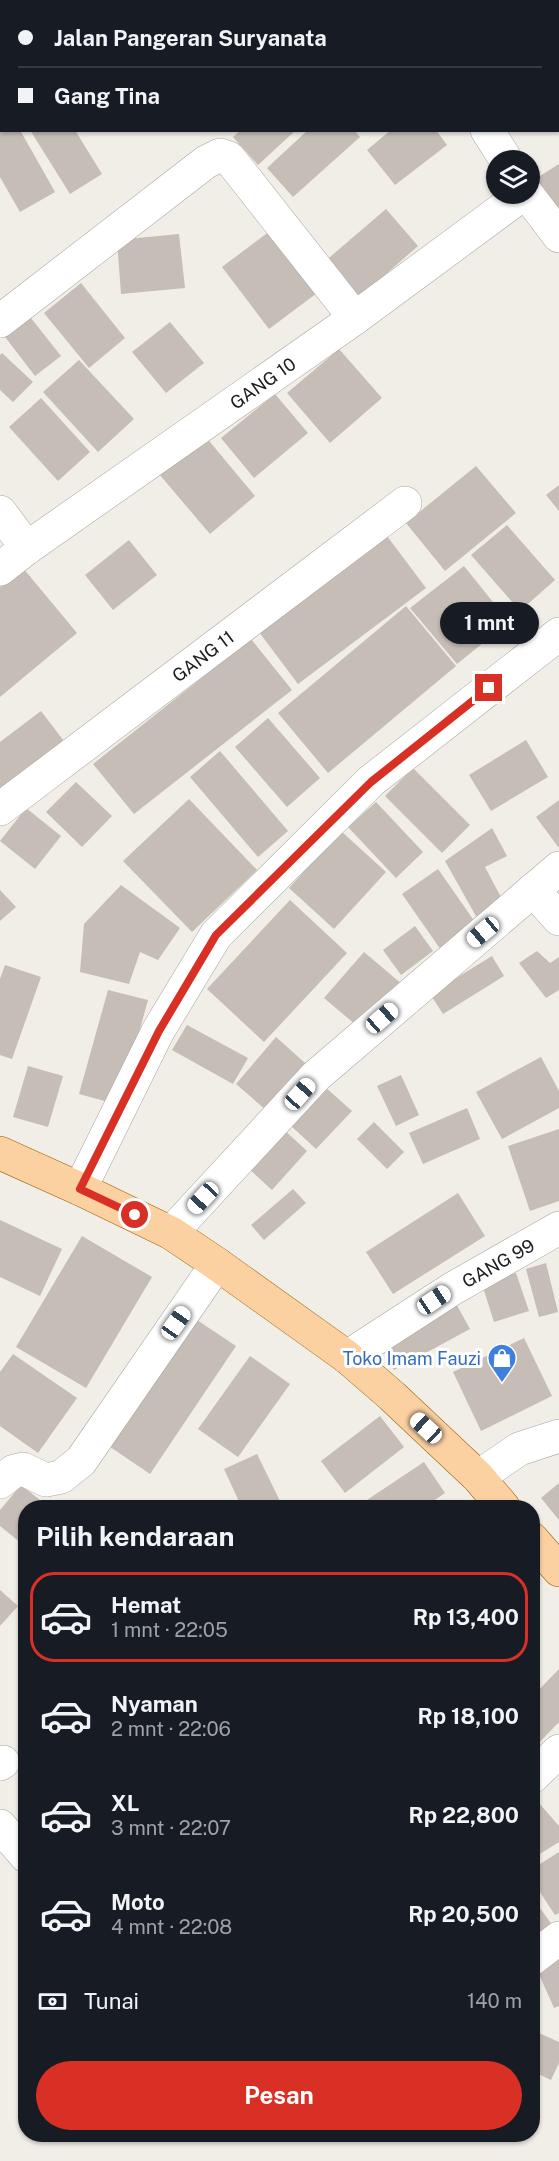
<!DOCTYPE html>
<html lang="id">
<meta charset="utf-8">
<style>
:root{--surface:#171b24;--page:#20242c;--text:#f1f3f6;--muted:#9ea1a6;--line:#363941;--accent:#d93025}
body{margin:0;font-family:"Public Sans",sans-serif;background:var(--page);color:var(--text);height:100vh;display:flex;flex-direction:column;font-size:22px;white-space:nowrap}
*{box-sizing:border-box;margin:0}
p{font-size:20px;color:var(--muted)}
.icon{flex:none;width:33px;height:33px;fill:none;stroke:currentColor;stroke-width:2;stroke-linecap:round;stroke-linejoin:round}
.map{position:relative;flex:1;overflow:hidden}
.panel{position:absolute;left:18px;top:1500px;width:522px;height:642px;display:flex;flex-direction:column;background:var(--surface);border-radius:24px;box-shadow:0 2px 4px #0004}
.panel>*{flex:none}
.guide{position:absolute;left:0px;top:0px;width:560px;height:132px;box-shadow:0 2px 4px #0004;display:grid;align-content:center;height:132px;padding:0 18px;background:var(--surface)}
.buttons{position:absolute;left:486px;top:150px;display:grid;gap:12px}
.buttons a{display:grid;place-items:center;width:54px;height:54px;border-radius:50%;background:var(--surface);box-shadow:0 2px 4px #0004;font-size:30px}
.end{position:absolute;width:27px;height:27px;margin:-14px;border:8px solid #d93025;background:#fff;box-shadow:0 0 0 3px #fff}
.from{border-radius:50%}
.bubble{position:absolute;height:42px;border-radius:21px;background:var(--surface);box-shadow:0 2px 4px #0004;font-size:20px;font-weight:700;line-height:42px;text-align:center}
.car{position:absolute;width:18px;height:36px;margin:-18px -9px;border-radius:8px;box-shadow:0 0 4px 2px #0007;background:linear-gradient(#fff 24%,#345 0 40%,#fff 0 76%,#345 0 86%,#fff 0)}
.guide b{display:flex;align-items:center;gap:21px;height:57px;font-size:22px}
.guide b+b{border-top:2px solid var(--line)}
.guide i{width:15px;height:15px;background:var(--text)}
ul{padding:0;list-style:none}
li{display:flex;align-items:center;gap:18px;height:90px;margin:0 12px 9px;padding:0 6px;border:3px solid transparent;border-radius:24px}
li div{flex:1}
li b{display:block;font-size:22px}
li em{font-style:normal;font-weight:700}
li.current{border-color:var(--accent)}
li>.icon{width:54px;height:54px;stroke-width:1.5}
h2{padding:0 18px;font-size:27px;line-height:72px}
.pay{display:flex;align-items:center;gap:15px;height:66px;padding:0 18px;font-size:22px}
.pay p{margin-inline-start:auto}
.button{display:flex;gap:12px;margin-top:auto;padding:12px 18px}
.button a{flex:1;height:69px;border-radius:36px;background:var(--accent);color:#fff;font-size:24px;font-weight:700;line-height:69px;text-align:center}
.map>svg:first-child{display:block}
.building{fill:#c5bdb6}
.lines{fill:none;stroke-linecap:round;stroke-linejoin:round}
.minor-casing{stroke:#a7a7a7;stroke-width:34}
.primary-casing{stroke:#9b6301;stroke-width:34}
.minor{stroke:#fff;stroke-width:33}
.primary{stroke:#fbd1a2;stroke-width:33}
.route{stroke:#d93025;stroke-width:8}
.labels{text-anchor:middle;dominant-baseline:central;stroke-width:6;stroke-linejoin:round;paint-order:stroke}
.street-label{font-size:18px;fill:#202020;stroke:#fff}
.shop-label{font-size:18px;fill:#366cbe;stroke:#fff;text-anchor:end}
</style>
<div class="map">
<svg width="559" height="2161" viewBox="0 0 559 2161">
<rect width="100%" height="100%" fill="#f1ede7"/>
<path class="building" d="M0,130H20L55,192L20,212L0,177Z
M30,130H75L102,174L70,194Z
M241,130H296L258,165L233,137Z
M308,130H354L360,137L293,197L267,168Z
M391,130H436L447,145L395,185L367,150Z
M559,164V216L535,179Z
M386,209L418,246L355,301L323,263Z
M270,231L317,293L269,329L222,267Z
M179,234L185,288L121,294L117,240Z
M81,283L125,338L89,368L44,313Z
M27,313L61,356L35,376L2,333Z
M170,322L204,363L166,393L132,352Z
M339,349L382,398L330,443L287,393Z
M2,353L33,382L13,402L0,390V355Z
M79,360L134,419L98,452L43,392Z
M275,394L308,433L254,478L221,438Z
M41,398L90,452L58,481L9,427Z
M205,436L255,496L210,534L159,474Z
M476,466L516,513L445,571L406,523Z
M559,485V511L546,495Z
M507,525L555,580L520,611L471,555Z
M387,536L426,588L298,684L259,632Z
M129,540L157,575L113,610L85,575Z
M464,566L509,622L457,664L410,608Z
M23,568L77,633L0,697V587Z
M406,606L456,666L328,773L278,713Z
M251,639L292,690L134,814L93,764Z
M41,711L64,741L0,790V742Z
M268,718L320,778L287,807L235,747Z
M526,740L548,777L491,811L469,775Z
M220,751L288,831L258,857L190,777Z
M413,768L470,825L442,853L385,796Z
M76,782L112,816L82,847L46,812Z
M189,799L257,870L192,932L123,861Z
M559,800V848L536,817Z
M376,802L423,852L396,878L348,827Z
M26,808L61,836L35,869L0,841Z
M492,828L507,856L485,867L504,903L477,918L445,861Z
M341,831L386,872L334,929L289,888Z
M438,869L477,925L441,950L402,894Z
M121,885L180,928L158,960L140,952L129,984L80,972L84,924Z
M0,890L16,907L0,921Z
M290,900L347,953L264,1042L207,989Z
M415,926L433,951L401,975L383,950Z
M537,951L550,963L559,957V990L546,998L519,963Z
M364,952L403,985L363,1031L324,998Z
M492,956L504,976L443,1014L430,994Z
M5,965L41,977L12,1059L0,1055V979Z
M108,990L148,1000L119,1105L79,1094Z
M187,1025L248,1058L233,1084L172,1050Z
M276,1037L314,1071L274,1117L236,1084Z
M541,1057L559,1091V1108L502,1139L476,1092Z
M28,1066L63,1076L48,1127L13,1117Z
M401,1075L419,1115L396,1126L377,1086Z
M325,1087L352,1111L316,1149L290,1125Z
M467,1108L480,1139L423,1164L409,1133Z
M374,1122L404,1152L387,1169L357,1139Z
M282,1128L307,1151L272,1190L247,1167Z
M559,1129V1201L530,1211L508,1146Z
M293,1189L306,1203L264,1240L251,1225Z
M458,1193L485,1236L393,1294L366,1252Z
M0,1220L62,1249L40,1296L0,1277Z
M82,1236L152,1277L86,1388L16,1347Z
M546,1263L558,1312L539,1317L526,1269Z
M516,1273L529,1311L494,1322L482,1284Z
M454,1300L470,1329L394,1370L378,1341Z
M185,1312L236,1346L150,1474L100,1440Z
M524,1338L552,1396L481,1431L453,1372Z
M13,1354L77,1398L38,1453L0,1426V1372Z
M250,1356L290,1384L238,1457L198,1429Z
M380,1416L404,1447L345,1493L321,1461Z
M257,1454L280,1501L266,1508H242L224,1469Z
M424,1462L445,1493L423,1508H355Z
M559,1483V1520L541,1498Z
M21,1485L50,1508H26V1547L0,1526V1510Z
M0,1590L18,1606L0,1626Z
M559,1669V1722L532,1750V1697Z
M532,1795L559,1826V1842L532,1859Z
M559,1852V1913L555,1915L532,1880V1869Z
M532,1897L553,1926L532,1941Z
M559,1953V2006L554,2008L534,1963Z
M532,2030L559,2042V2063L551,2080L532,2071Z"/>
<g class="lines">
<g class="minor-casing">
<g id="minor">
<path d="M112,2L114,0"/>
<path d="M527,2L529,0"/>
<path d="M0,89L2,88"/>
<path d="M487,130L506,160"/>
<path d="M527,194L559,236"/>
<path d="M0,321L206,162L220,155L229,158L355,318"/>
<path d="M0,512L27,548"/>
<path id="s1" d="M0,569L27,548L355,318L523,194"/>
<path id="s2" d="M0,809L405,503"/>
<path d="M533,890L559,919"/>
<path d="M80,1189L158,1031L216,935L371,781L559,634"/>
<path d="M171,1233L316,1076L559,868"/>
<path id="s3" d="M347,1357L452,1289L559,1228"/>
<path d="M478,1477L519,1449L559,1436"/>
<path d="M0,1482L14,1471L23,1469L46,1480L61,1477L81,1461L217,1264"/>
<path d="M0,1764L3,1762"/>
<path d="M532,1777L559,1751"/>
<path d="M0,1826L26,1856"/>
<path d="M532,1959L559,1938"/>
</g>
</g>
<g class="primary-casing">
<path id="primary" d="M0,1153L80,1189L171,1233L217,1264L347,1357L392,1396L478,1477L504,1508
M532,1539L559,1570"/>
</g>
<use href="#minor" class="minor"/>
<use href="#primary" class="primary"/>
</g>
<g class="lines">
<path class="route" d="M135,1215L80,1189L159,1031L216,935L371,782L489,688"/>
</g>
<defs>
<g id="shop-pin" transform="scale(1.5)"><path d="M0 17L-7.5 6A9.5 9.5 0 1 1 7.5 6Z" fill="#3f7fe0" stroke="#fff"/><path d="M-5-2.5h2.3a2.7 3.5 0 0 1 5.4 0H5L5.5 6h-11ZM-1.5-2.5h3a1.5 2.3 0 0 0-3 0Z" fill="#fff"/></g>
</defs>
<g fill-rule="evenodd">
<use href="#shop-pin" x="502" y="1358"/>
</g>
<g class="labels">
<g class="street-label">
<text stroke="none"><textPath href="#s1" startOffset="322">GANG 10</textPath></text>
<text stroke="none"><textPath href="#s2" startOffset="254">GANG 11</textPath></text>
<text stroke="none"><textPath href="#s3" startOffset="178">GANG 99</textPath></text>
</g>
<g class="shop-label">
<text x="481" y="1358">Toko Imam Fauzi</text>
</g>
</g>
</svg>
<div class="buttons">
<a><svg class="icon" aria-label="layers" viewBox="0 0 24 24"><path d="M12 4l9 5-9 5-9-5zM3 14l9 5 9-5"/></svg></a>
</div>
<i class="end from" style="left:135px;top:1215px"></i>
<i class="end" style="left:489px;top:688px"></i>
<div class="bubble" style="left:440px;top:602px;width:99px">1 mnt</div>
<i class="car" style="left:483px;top:932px;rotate:230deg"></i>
<i class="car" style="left:382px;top:1018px;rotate:49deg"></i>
<i class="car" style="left:300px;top:1094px;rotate:42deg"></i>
<i class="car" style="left:203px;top:1198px;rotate:223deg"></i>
<i class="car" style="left:434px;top:1300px;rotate:56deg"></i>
<i class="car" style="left:176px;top:1323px;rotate:35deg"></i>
<i class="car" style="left:426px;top:1428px;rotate:313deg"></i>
<div class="guide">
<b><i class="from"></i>Jalan Pangeran Suryanata</b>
<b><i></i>Gang Tina</b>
</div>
<section class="panel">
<h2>Pilih kendaraan</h2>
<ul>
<li class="current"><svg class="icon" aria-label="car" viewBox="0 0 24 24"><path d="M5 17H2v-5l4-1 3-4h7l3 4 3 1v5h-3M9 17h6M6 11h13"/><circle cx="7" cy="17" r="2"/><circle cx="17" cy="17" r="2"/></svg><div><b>Hemat</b><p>1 mnt · 22:05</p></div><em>Rp 13,400</em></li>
<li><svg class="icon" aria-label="car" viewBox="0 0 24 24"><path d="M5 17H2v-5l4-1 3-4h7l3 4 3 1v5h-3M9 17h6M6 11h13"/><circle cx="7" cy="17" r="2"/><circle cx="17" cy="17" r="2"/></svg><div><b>Nyaman</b><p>2 mnt · 22:06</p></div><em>Rp 18,100</em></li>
<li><svg class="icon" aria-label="car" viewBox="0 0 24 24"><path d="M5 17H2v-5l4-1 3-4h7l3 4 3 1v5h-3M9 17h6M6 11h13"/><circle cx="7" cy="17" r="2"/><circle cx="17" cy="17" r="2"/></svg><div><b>XL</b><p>3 mnt · 22:07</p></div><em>Rp 22,800</em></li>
<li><svg class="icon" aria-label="car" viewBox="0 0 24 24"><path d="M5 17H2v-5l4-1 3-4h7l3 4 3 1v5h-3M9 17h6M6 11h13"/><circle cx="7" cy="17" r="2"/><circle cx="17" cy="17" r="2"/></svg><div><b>Moto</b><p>4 mnt · 22:08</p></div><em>Rp 20,500</em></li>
</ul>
<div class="pay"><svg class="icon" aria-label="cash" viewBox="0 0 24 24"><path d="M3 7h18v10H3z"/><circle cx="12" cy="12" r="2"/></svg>Tunai<p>140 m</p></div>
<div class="button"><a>Pesan</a></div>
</section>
</div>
